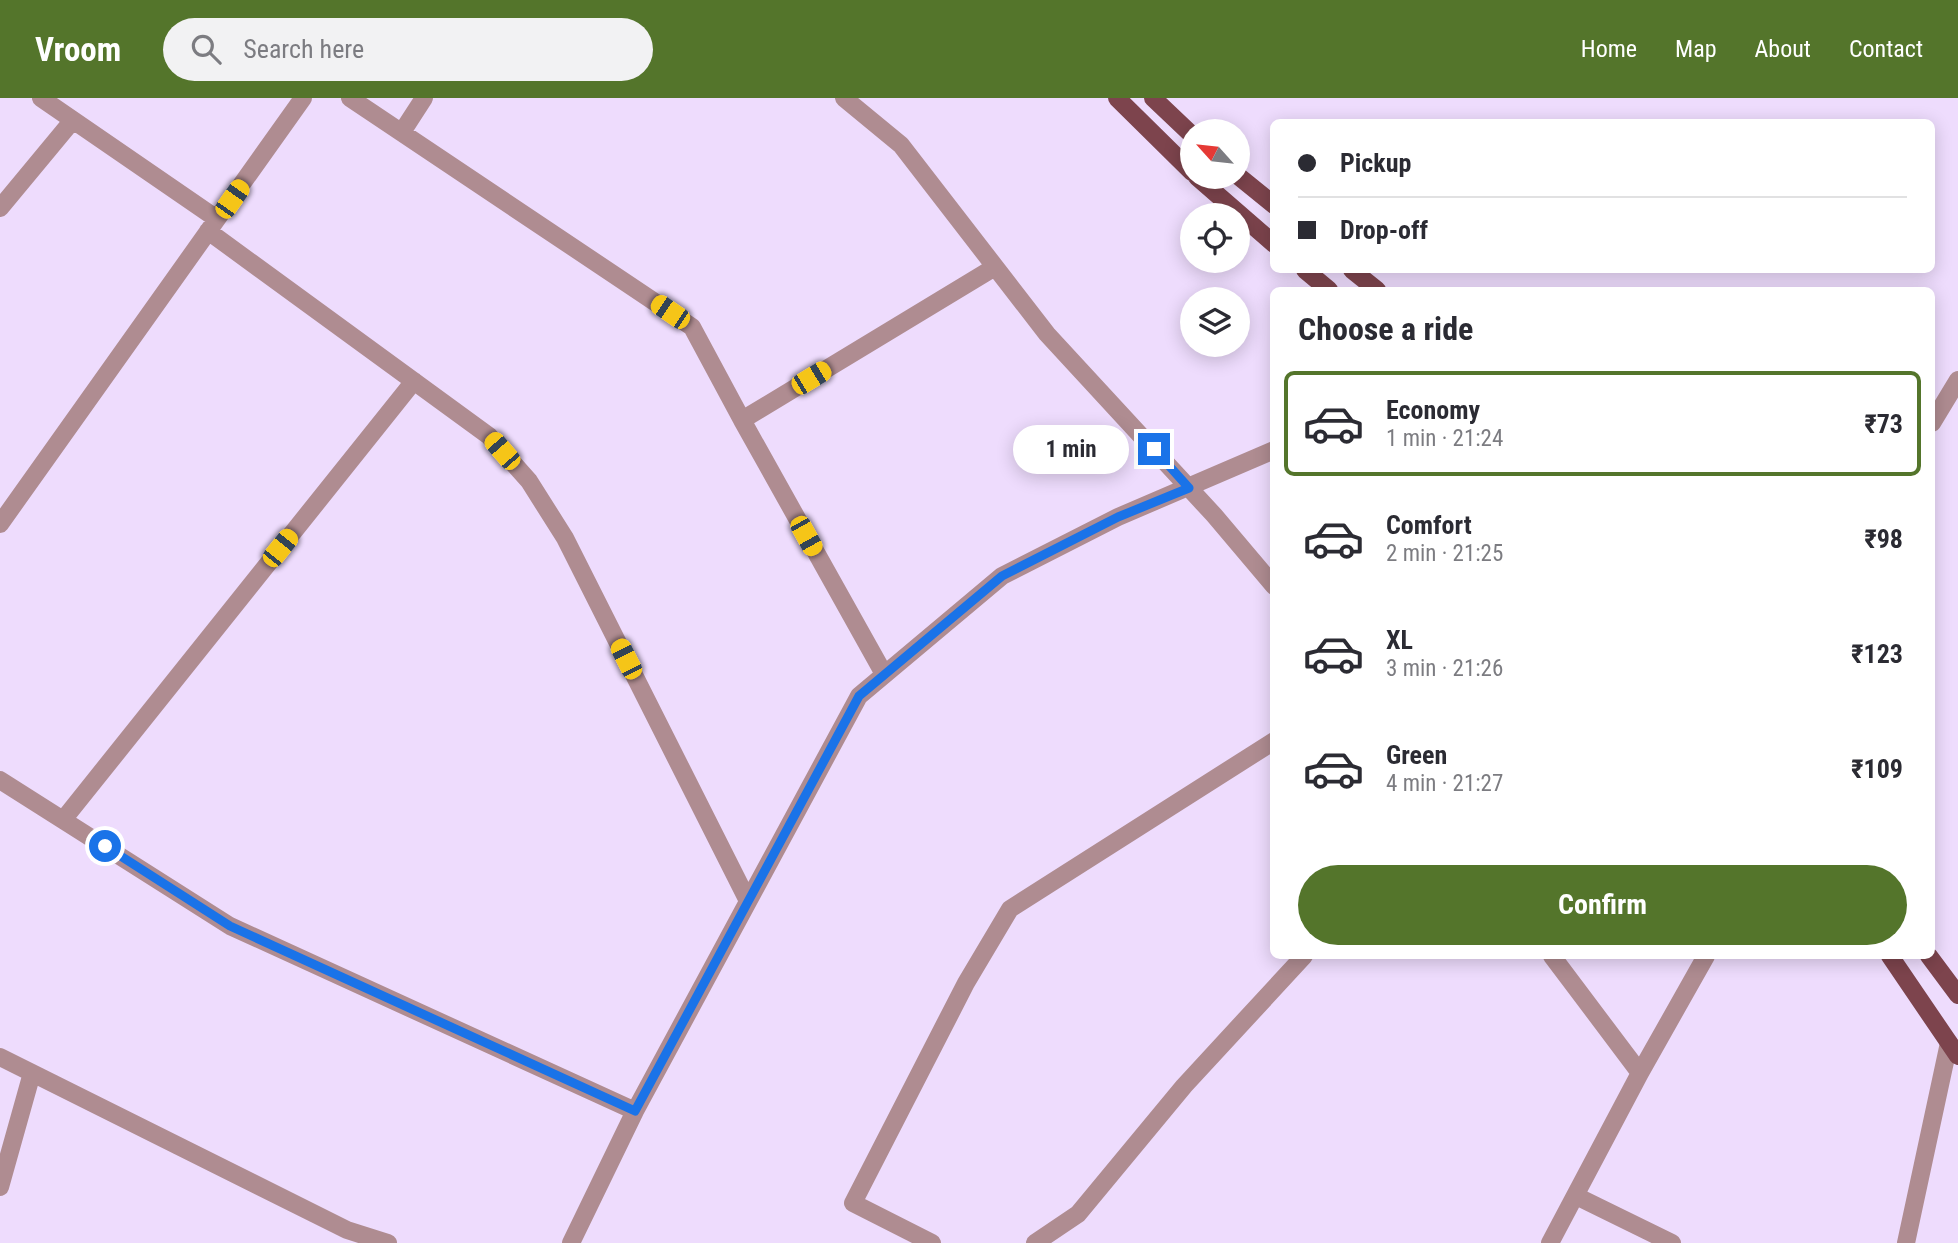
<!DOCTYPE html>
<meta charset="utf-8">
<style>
:root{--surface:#fff;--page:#f2f2f3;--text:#2b2b33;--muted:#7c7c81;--line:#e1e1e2;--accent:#54752b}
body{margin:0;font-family:"Roboto Condensed",sans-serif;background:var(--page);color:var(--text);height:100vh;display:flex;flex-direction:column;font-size:26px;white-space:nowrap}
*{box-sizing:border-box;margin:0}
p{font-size:23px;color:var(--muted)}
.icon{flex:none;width:38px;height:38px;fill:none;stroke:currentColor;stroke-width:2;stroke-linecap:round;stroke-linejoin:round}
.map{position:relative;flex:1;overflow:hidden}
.sheet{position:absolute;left:1270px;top:189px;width:665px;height:672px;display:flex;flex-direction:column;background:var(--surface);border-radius:10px;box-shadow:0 4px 18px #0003}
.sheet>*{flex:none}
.banner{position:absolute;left:1270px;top:21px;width:665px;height:154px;border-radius:10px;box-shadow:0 4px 18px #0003;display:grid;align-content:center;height:154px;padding:0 28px;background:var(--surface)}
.needle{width:46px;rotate:297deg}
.tools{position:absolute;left:1180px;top:21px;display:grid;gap:14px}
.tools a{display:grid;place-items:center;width:70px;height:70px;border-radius:50%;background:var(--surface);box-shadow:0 4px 18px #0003;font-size:35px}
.end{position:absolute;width:32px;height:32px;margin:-16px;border:9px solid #1a73e8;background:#fff;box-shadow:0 0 0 4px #fff}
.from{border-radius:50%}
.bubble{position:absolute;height:49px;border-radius:24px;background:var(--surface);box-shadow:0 4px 18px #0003;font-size:23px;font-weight:700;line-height:49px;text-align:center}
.car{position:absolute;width:21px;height:42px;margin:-21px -10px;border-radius:9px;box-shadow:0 0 5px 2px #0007;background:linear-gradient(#f5c518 24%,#345 0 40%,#f5c518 0 76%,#345 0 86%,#f5c518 0)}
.banner b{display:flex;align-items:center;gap:24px;height:66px;font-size:26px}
.banner b+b{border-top:2px solid var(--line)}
.banner i{width:18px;height:18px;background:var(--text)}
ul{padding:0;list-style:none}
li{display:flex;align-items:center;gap:21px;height:105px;margin:0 14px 10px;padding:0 14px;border:4px solid transparent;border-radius:10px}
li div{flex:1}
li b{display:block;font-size:26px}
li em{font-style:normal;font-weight:700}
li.current{border-color:var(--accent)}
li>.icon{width:63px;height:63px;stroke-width:1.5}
h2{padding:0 28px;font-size:32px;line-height:84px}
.primary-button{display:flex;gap:14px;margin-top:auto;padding:14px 28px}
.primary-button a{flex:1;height:80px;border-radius:42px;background:var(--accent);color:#fff;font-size:28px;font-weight:700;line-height:80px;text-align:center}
header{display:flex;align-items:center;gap:42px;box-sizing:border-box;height:98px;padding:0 35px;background:var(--accent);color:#fff}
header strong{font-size:33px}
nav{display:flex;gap:38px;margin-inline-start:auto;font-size:24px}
.search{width:490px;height:63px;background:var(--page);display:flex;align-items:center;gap:18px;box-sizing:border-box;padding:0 24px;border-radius:38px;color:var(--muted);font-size:26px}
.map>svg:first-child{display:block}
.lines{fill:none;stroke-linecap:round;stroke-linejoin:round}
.minor{stroke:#af8c91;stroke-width:18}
.primary{stroke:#7d444d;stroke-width:18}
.route{stroke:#1a73e8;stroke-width:9}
</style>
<header>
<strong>Vroom</strong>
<div class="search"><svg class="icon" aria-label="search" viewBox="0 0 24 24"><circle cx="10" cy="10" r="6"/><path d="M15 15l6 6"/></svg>Search here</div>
<nav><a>Home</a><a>Map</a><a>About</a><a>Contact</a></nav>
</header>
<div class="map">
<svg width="1958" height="1145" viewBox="0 0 1958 1145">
<rect width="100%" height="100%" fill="#eedcfd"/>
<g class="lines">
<path class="minor" d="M41,0L217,121
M350,0L692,229L742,322
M844,0L901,47L1047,236L1214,417L1274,488
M402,34L424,0
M0,110L73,22
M208,133L489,338L529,383L565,440L748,803
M1932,325L1958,282
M0,426L303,0
M884,576L742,322L995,169
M0,682L230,828L635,1013
M63,722L414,283
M1552,858L1640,975
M0,959L347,1132L388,1145
M0,1089L32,975
M1576,1098L1672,1145
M571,1145L635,1013L859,598L1002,478L1118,419L1274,352
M932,1145L853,1105L966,885L1010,811L1274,643
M1035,1145L1078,1116L1184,988L1304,858
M1550,1145L1640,975L1706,858
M1906,1145L1949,945"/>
<path class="primary" d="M1117,0L1192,74
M1153,0L1192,37
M1237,77L1274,107
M1197,79L1274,146
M1305,172L1329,192
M1352,172L1377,192
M1890,858L1958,958
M1929,858L1958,897"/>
</g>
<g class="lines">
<path class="route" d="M105,748L230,828L635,1013L859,598L1002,478L1118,419L1189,390L1154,351"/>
</g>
</svg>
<div class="tools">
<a><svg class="needle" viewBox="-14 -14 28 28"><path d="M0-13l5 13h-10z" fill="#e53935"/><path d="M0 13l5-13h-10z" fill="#7c7c81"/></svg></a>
<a><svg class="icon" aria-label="locate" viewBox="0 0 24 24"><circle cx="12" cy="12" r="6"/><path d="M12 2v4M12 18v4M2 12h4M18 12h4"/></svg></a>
<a><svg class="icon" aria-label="layers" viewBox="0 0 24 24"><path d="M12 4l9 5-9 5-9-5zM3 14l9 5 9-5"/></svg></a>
</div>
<i class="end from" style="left:105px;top:748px"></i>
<i class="end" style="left:1154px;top:351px"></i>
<div class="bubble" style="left:1013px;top:327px;width:116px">1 min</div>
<i class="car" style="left:232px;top:101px;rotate:35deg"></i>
<i class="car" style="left:670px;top:214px;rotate:304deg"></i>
<i class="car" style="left:811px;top:280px;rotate:59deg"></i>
<i class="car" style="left:502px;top:353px;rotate:319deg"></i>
<i class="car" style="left:806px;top:438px;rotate:151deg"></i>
<i class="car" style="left:280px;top:450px;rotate:39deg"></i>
<i class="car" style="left:626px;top:561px;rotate:333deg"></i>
<div class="banner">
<b><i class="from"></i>Pickup</b>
<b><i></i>Drop-off</b>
</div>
<section class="sheet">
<h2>Choose a ride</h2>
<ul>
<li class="current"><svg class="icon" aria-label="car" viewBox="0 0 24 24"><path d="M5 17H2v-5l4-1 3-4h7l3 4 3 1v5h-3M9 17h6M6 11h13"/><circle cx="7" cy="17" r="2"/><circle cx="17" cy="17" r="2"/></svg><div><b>Economy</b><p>1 min · 21:24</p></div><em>₹73</em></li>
<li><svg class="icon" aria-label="car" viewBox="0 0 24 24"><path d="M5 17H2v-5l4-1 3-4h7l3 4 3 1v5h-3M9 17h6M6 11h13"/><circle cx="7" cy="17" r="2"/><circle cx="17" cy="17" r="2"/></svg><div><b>Comfort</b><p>2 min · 21:25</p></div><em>₹98</em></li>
<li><svg class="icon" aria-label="car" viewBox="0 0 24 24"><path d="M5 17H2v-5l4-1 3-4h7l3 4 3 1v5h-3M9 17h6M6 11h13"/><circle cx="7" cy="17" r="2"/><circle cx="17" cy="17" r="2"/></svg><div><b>XL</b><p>3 min · 21:26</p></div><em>₹123</em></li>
<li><svg class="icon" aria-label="car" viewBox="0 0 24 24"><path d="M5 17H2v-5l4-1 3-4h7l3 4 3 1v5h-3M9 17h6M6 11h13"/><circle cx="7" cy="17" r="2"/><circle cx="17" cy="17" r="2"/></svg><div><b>Green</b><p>4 min · 21:27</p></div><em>₹109</em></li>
</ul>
<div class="primary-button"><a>Confirm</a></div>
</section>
</div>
